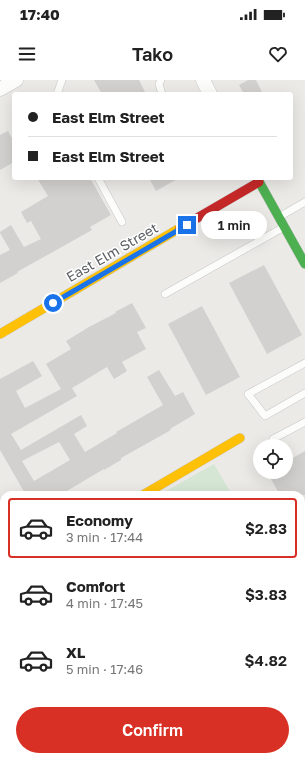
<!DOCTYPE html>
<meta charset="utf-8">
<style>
:root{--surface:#fff;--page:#f2f2f2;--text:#222;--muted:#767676;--line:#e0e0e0;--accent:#d93025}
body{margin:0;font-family:"Golos Text",sans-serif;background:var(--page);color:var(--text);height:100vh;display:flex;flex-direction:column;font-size:15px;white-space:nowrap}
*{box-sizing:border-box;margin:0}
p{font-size:13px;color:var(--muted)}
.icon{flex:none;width:22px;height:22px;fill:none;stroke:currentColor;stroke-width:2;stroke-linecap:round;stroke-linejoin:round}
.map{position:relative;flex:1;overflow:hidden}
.details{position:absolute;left:0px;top:411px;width:305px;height:270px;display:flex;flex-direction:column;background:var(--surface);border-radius:12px 12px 0 0;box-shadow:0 4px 16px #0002}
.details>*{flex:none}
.hud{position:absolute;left:12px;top:12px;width:281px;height:88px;border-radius:4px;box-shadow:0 4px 16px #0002;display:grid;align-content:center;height:88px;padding:0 16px;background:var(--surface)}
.tools{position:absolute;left:253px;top:359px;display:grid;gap:8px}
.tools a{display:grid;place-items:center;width:40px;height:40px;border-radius:50%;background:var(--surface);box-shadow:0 4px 16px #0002;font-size:20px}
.end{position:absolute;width:18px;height:18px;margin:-9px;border:5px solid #1a73e8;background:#fff;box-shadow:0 0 0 2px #fff}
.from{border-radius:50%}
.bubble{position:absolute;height:28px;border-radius:14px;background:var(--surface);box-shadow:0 4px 16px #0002;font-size:13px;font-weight:600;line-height:28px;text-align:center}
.hud b{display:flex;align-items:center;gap:14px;height:38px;font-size:15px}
.hud b+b{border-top:1px solid var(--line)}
.hud i{width:10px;height:10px;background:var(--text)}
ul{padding:7px 0 0;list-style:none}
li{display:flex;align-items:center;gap:12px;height:60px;margin:0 8px 6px;padding:0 8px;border:2px solid transparent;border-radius:4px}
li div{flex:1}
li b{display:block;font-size:15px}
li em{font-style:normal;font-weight:600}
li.selected{border-color:var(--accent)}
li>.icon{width:36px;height:36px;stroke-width:1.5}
.primary-button{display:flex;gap:8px;margin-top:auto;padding:8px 16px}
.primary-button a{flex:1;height:46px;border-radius:24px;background:var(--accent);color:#fff;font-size:16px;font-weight:600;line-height:46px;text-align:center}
.status{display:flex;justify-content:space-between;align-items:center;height:28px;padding:0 20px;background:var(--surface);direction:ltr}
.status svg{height:11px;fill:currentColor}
header{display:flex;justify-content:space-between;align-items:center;height:52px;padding:0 16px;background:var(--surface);font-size:18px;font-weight:600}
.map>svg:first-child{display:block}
.green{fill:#d6e6d4}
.building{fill:#d2d1cf;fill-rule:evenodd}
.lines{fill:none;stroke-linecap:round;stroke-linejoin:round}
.lane-casing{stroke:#c6c6c6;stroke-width:8}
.street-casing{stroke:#c6c6c6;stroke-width:15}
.fast-casing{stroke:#c8c8c8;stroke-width:10}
.slow-casing{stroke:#c8c8c8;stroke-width:10}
.jam-casing{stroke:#c8c8c8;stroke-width:10}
.path{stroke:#c9ccca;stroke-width:2.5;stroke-dasharray:4 2;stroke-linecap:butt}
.lane{stroke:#fcfcfb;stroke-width:7}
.street{stroke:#fcfcfb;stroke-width:14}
.fast{stroke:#4caf50;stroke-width:9}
.slow{stroke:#ffc107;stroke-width:9}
.jam{stroke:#c62828;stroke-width:9}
.route{stroke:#1a73e8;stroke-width:5}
.labels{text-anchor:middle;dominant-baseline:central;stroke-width:3;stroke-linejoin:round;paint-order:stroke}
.street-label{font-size:14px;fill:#5c5f63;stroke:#fff}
</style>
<div class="status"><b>17:40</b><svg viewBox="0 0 49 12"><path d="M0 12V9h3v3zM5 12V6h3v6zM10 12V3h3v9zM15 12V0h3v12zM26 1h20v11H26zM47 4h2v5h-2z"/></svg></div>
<header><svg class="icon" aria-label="menu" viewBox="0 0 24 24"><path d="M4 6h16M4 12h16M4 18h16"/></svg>Tako<svg class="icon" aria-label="heart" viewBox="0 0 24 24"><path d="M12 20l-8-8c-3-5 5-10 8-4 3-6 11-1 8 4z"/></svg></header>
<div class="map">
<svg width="305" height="681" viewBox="0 0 305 681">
<rect width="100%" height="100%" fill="#ebeae7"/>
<path class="green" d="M214,384L232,415H159Z
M301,537L305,544V681H144L141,677H301Z"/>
<path class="building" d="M94,0H139L146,14H102Z
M248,0H256L263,14H244L239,5Z
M8,51L14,62V82L0,90V55Z
M37,98H90L111,135L90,147L92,150L17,192L18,193L0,203V175L10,170L0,153V152L11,145L24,167L41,159L31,141L27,143L21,132L48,116Z
M149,98H179L156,111Z
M264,185L302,255L267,274L229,203Z
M132,223L146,248L137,252L146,269L122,282L127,291L114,299L107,287L72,308L77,316L11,354L21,370L81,335L87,346L74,354L85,372L117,353L116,352L163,325L147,297L159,290L175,316L183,312L195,334L170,349L171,350L121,378V380L104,390V389L60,415H26L0,370V299L33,281L42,296L16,311L25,328L61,309L46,284L71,269L66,261L89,247L116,233L115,232ZM59,362L70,380L34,401L22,381Z
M202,226L240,297L206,315L168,244Z
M305,371V415H280L267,392H286V382Z"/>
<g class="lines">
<g class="lane-casing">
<path id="lane" d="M161,0L159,4L162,14
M57,14L62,0
M98,98L122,142
M279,137L305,122
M165,214L284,147
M305,283L248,314L265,336L305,313
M273,359L305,342"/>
</g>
<g class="street-casing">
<path id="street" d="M203,0L210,14
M0,9L16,0
M0,435L4,442
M0,499L4,497
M108,681L113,677"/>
</g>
<g class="fast-casing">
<path id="fast" d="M257,98L305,184"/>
</g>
<g class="slow-casing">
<path id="slow" d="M0,254L180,148
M143,415L240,358"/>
</g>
<g class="jam-casing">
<path id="jam" d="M180,148L259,102"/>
</g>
<path class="path" d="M301,571L305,569
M301,577L305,579
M166,677L169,681
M198,677L201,681
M212,681L213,677"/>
<use href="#lane" class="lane"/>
<use href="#street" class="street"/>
<use href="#fast" class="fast"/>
<use href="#slow" class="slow"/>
<use href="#jam" class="jam"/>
</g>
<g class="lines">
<path class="route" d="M53,223L187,145"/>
</g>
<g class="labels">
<g class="street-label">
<text transform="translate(112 172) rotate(-30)">East Elm Street</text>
</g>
</g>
</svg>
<div class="tools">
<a><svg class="icon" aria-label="locate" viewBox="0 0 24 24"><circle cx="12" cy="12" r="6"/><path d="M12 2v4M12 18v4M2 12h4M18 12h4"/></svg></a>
</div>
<i class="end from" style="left:53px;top:223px"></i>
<i class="end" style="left:187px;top:145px"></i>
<div class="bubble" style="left:201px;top:131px;width:66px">1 min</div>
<div class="hud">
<b><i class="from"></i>East Elm Street</b>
<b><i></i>East Elm Street</b>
</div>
<section class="details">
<ul>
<li class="selected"><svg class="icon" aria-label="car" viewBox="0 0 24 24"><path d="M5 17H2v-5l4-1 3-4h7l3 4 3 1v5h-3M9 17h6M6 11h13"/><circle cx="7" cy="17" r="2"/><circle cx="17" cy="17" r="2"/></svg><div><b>Economy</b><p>3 min · 17:44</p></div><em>$2.83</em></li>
<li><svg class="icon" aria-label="car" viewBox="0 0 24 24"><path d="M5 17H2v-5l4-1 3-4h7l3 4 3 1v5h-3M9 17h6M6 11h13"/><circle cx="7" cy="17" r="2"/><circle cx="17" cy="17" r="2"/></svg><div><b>Comfort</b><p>4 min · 17:45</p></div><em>$3.83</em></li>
<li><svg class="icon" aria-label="car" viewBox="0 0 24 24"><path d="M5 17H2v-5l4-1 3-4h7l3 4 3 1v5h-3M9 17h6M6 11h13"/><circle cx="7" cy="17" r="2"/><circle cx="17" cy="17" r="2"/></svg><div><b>XL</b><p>5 min · 17:46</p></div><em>$4.82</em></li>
</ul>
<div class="primary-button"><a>Confirm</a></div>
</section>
</div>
